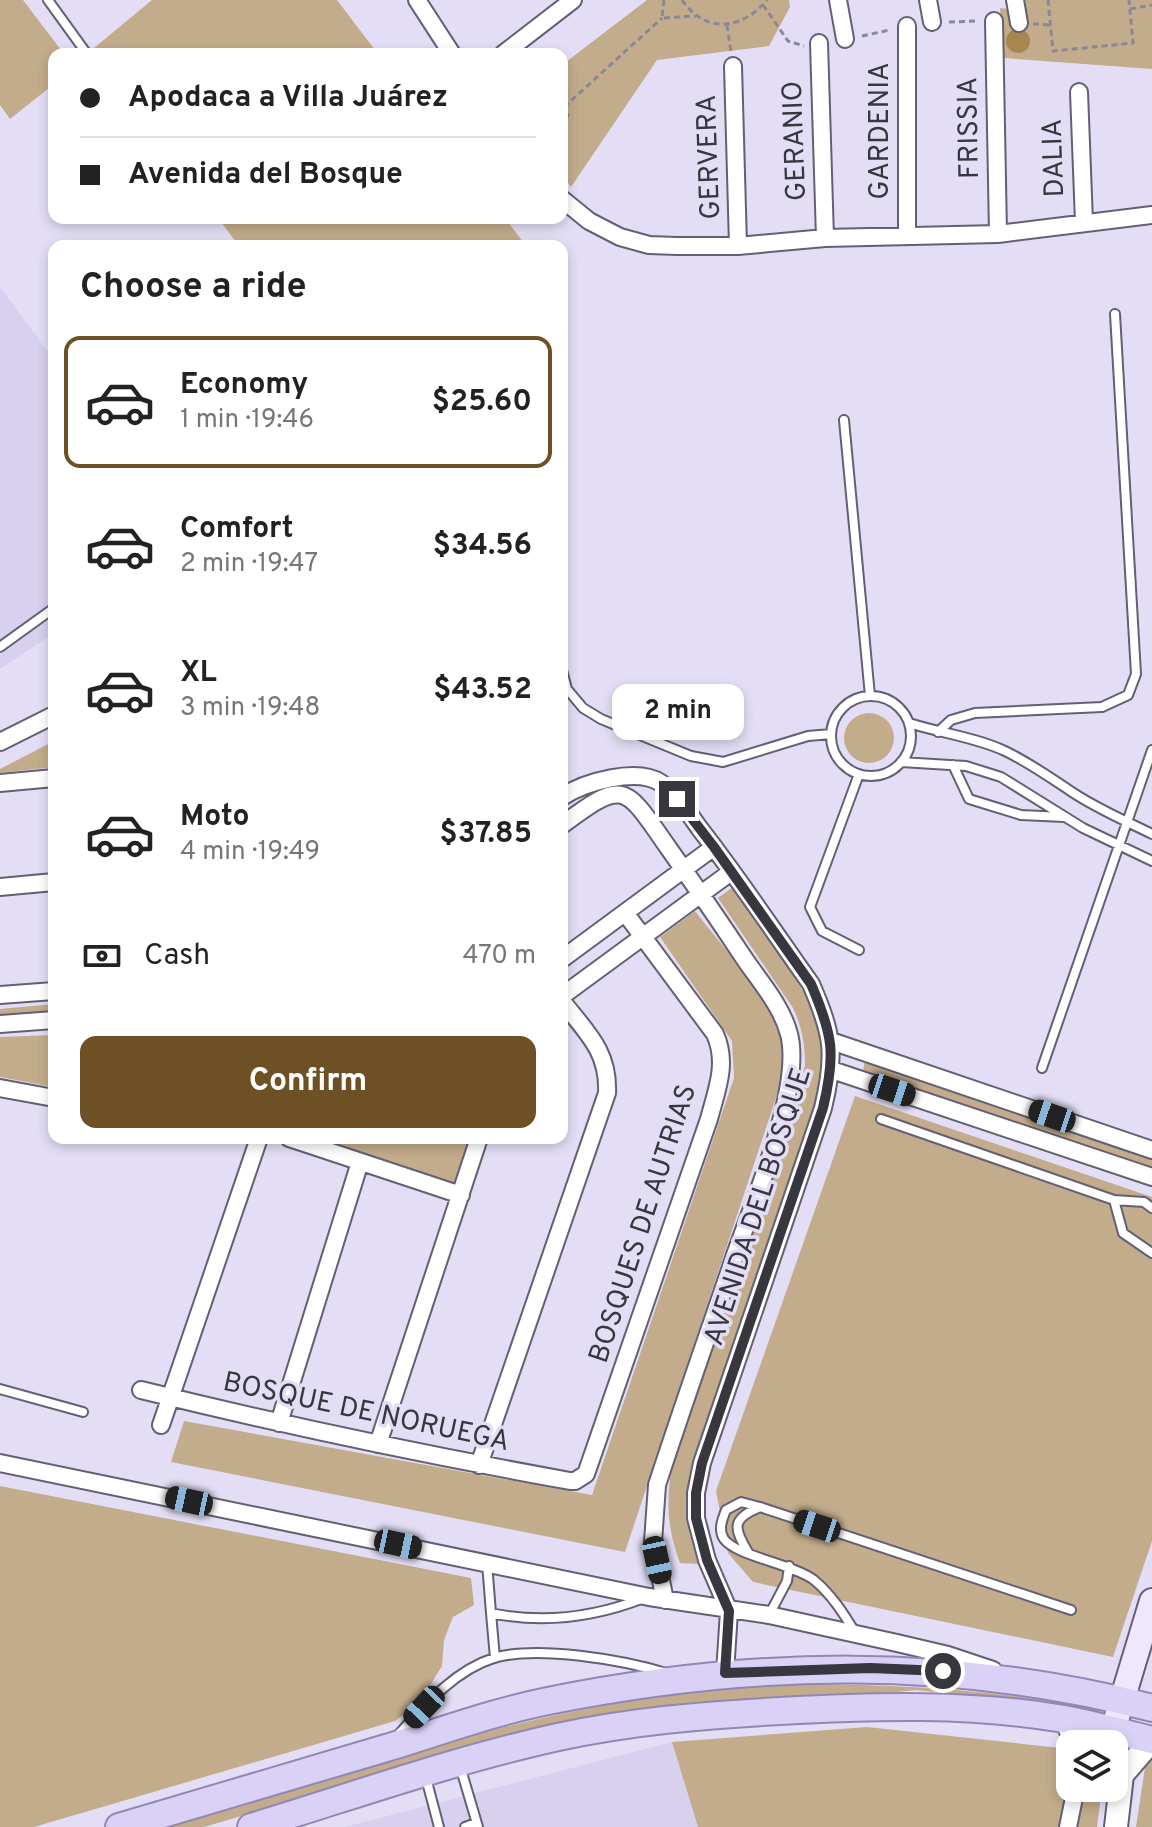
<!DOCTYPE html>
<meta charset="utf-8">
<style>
:root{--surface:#fff;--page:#f6f6f6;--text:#222;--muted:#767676;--line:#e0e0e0;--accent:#6d5124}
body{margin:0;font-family:Overpass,sans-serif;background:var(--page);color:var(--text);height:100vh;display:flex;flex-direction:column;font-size:30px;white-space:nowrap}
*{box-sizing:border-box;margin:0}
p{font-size:26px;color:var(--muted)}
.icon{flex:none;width:44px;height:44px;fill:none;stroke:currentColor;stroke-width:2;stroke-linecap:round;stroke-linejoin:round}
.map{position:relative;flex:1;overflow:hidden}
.panel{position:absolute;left:48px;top:240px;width:520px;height:904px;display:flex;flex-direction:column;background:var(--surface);border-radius:16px;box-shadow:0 4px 12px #0003}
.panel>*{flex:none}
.hud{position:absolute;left:48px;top:48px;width:520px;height:176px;border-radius:16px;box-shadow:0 4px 12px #0003;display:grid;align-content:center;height:176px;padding:0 32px;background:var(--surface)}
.buttons{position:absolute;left:1056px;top:1730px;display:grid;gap:16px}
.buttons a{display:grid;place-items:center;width:72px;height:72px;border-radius:16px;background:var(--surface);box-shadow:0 4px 12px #0003;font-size:40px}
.end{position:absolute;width:36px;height:36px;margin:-18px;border:10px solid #38363f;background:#fff;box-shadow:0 0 0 4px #fff}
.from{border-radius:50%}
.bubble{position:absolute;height:56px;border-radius:16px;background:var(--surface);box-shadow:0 4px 12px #0003;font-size:26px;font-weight:700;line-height:56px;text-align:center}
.car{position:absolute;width:24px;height:48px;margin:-24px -12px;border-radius:10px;box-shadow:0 0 6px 2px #0007;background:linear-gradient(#222 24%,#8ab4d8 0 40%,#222 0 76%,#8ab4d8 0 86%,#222 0)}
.hud b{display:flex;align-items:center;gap:28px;height:76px;font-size:30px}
.hud b+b{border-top:2px solid var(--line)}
.hud i{width:20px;height:20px;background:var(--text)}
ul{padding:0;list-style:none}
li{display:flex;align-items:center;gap:24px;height:132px;margin:0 16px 12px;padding:0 16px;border:4px solid transparent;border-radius:16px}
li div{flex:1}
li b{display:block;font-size:30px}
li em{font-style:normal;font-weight:700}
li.current{border-color:var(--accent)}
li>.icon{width:72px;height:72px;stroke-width:1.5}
h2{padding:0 32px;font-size:36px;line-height:96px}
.pay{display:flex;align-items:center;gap:20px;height:88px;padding:0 32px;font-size:30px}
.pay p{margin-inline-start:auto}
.cta{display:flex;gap:16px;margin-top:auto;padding:16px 32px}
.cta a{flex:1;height:92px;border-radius:16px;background:var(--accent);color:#fff;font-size:32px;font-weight:700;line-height:92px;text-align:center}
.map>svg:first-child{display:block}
.built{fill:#d7d0ef}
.green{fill:#c3ac8b}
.water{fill:#a88650}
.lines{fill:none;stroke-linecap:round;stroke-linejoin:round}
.service-casing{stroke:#645f73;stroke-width:12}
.minor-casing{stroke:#645f73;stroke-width:20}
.tertiary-casing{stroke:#645f73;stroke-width:26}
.secondary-casing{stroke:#645f73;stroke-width:28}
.primary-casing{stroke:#9287b3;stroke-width:30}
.path{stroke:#8a8797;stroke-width:3;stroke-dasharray:6 4;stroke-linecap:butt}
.service{stroke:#fff;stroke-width:8}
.minor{stroke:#fff;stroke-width:16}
.tertiary{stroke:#fff;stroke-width:22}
.secondary{stroke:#ede8fb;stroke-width:24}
.primary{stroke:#dad1f7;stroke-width:26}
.route{stroke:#38363f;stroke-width:10}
.labels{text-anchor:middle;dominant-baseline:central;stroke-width:7;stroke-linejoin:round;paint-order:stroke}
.street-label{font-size:28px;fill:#38363f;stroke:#e3def5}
</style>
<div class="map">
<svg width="1152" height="1827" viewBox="0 0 1152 1827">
<rect width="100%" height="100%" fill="#e3def5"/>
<path class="built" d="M0,287L54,360V633L0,669Z
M672,1742L698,1827H345Z"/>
<path class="green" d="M0,0H23L64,54H54V84L10,119L0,105Z
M152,0H337L378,54H98L94,48Z
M647,0H789L790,7L769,46L657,60L571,187L562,175V65Z
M1025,0H1152V69L1004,58L1000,8L1025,11Z
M218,218H505L526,246H239Z
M844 738a25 25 0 1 1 50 0a25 25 0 1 1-50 0Z
M54,741V767L0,773V769Z
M734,886L810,1001L820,1027L825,1047L820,1097L690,1474C684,1506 689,1532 698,1564L680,1563C668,1531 666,1505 671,1471L805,1066C805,1045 802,1027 793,1008L718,898Z
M695,911C718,941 771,1000 780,1033C785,1050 783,1066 781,1083L625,1552L171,1462L184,1421L592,1495L734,1078L732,1041L660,937Z
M54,1004V1012L0,1017V1009Z
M54,1035V1062L48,1086L0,1077V1037Z
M865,1060L1152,1159V1168L863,1071Z
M855,1096L1152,1197V1541L1113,1657L753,1582L728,1553L716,1491Z
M322,1138H473L458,1187Z
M0,1486L471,1578L474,1605L453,1617L444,1640L442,1666L419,1703L395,1721L34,1827H0Z
M810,1684C910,1685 997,1690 1095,1709L1094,1712L1042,1702L915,1690L872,1695L799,1696L705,1702L604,1717L360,1781L204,1827H160C317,1780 473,1727 635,1700C693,1690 752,1686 810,1684Z
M867,1727L1070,1749V1788H1102L1097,1827H698L672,1742Z
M1152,1760V1827H1136L1146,1761Z"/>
<path class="water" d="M1006 41a12 12 0 1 1 24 0a12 12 0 1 1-24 0Z"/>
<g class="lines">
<g class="service-casing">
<path id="service" d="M48,0L87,54
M844,420L870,696
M0,647L54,608
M562,670L567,689L583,708L601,719L691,756L723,762L808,736L831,734
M831 736a40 40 0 1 1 80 0a40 40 0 1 1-80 0Z
M909,723C940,733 975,737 1005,751C1028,762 1048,776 1069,790C1095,808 1124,820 1152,834
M938,732L951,720L975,713L1102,707L1128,695L1136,674L1115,314
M901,762L966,766L1001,777L1083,828L1152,861
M953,765L969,799L1021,815L1064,817
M859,950L822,931L810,907L859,774
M1042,1068L1152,750
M881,1119L1114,1200L1144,1202L1152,1208
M1114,1200L1123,1233L1152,1253
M0,1389L83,1412
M748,1552C734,1529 731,1519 758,1508
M487,1563L491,1613C543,1624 595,1617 644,1598
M491,1613L495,1658
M769,1615L787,1581L789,1566
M856,1634C844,1614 832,1595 814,1580C793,1564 736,1556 724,1539C718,1530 722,1520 726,1510L741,1502L760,1507L1071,1610
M398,1735C425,1705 455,1670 494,1658C537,1645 623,1660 666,1673
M460,1766L478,1827
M426,1778L439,1827
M465,1827L476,1823"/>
</g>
<g class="minor-casing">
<path id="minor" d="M417,0L452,54
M838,0L845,39
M928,0L932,22
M1015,0L1019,23
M994,21L998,234
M907,26V236
M819,43L825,238
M503,54L573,0
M733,66L738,246
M1079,92L1084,222
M562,199L589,221L620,237L649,245L677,246H738L825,238L998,234L1152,215
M0,742L54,715
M0,783L54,778
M562,797C584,782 637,767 661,783C677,794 689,814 700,829C739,879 774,932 811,984C833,1035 836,1054 823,1108L702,1463L696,1493V1518L707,1560L729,1611L725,1673
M562,825C624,779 624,784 667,846C694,884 720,922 746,961C762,984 782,1007 789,1034C803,1087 754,1201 735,1255C709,1332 682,1408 657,1485L653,1542L665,1600
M0,887L54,882
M562,959L714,847
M0,995L54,991
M562,996L731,872
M0,1024L54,1020
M831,1041L1152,1150
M832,1070L1152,1177
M0,1088L54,1098
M289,1138L461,1195
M141,1390C283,1425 426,1455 570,1481H575L586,1474L709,1119C717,1089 728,1063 715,1034L626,914
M279,1423L360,1162
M161,1425L259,1138
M378,1444L479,1138
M0,1463L649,1597L769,1615L897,1643L948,1655L993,1670
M479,1465L607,1093C609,1051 586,1032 562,1001
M1063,1719L1073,1744
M1068,1827L1076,1788"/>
</g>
<g class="tertiary-casing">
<path id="tertiary" d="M1113,1730L1122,1775L1116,1827
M1122,1775L1152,1740"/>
</g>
<g class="secondary-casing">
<path id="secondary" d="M1113,1730L1152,1601"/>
</g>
<g class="primary-casing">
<path id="primary" d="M119,1827C208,1801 297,1775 386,1748C439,1732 493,1712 548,1701C751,1660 951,1656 1152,1708
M251,1827C353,1796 454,1760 558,1737C632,1721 706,1715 780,1711C874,1706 971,1703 1064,1719C1093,1724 1123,1733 1152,1740"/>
</g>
<path class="path" d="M664,0L662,18L696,16
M682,0C706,35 743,29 767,0
M1048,0L1053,51L1133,43L1129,0
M763,5L788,41L804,46
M1130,9L1152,5
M949,22L977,21
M1033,24L1050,25
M727,25L731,52
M862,36L890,30
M562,105L568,115L562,127
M564,107L662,18"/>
<use href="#service" class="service"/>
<use href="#minor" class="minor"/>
<use href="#tertiary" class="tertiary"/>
<use href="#secondary" class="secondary"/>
<use href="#primary" class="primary"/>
</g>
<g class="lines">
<path class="route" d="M677,799L714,847L811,984C833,1035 836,1054 823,1108L702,1463L696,1493V1518L707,1560L729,1611L725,1673L870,1668L943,1671"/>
</g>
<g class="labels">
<g class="street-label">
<text transform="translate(970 128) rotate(-91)">FRISSIA</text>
<text transform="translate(881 131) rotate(-90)">GARDENIA</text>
<text transform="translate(796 141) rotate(-92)">GERANIO</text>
<text transform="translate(710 157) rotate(-92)">GERVERA</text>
<text transform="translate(1055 158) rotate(-92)">DALIA</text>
<text transform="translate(759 1207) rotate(-72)">AVENIDA DEL BOSQUE</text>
<text transform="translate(644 1224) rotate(-72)">BOSQUES DE AUTRIAS</text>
<text transform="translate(366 1413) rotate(12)">BOSQUE DE NORUEGA</text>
</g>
</g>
</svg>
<div class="buttons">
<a><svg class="icon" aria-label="layers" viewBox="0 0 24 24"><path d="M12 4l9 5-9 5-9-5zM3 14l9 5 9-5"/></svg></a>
</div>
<i class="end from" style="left:943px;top:1671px"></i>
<i class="end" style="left:677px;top:799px"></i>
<div class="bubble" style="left:612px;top:684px;width:132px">2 min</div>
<i class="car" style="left:892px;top:1090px;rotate:108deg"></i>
<i class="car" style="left:1052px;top:1116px;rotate:289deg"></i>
<i class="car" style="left:189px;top:1501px;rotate:282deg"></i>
<i class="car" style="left:817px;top:1526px;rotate:288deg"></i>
<i class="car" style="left:398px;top:1544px;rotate:102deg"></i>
<i class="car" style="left:657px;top:1560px;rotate:168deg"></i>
<i class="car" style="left:424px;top:1707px;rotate:223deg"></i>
<div class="hud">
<b><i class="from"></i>Apodaca a Villa Juárez</b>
<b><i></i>Avenida del Bosque</b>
</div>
<section class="panel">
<h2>Choose a ride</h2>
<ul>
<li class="current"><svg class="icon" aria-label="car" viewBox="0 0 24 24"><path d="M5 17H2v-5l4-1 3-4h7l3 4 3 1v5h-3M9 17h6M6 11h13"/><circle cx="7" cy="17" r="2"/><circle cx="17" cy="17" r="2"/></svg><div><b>Economy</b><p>1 min · 19:46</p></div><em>$25.60</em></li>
<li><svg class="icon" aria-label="car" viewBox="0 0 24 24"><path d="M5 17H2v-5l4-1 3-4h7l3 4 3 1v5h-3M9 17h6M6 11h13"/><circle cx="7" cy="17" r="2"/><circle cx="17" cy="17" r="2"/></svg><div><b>Comfort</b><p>2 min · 19:47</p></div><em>$34.56</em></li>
<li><svg class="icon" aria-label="car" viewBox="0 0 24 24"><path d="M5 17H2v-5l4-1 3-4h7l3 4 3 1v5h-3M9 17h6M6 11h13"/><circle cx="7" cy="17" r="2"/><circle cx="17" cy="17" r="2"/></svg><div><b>XL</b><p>3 min · 19:48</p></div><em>$43.52</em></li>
<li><svg class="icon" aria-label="car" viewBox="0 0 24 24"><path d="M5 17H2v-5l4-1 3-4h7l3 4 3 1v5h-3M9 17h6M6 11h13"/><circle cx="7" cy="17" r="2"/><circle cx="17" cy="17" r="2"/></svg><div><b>Moto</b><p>4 min · 19:49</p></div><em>$37.85</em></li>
</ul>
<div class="pay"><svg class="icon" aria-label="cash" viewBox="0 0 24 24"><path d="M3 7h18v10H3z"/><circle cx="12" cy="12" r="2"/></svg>Cash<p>470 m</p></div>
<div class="cta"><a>Confirm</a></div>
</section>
</div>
